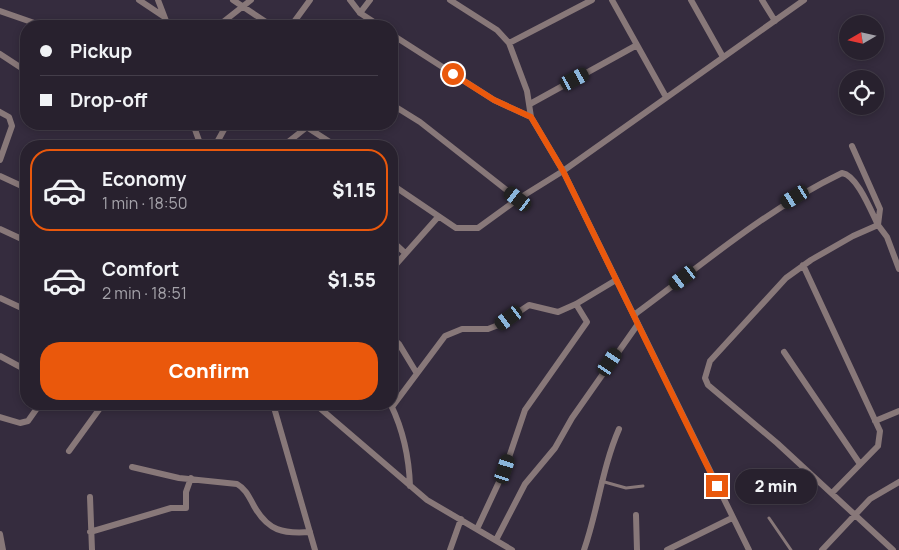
<!DOCTYPE html>
<meta charset="utf-8">
<style>
:root{--surface:#28212e;--page:#302936;--text:#f1f3f6;--muted:#a5a3aa;--line:#443e4a;--accent:#ea580c}
body{margin:0;font-family:Manrope,sans-serif;background:var(--page);color:var(--text);height:100vh;display:flex;flex-direction:column;font-size:19px;white-space:nowrap}
*{box-sizing:border-box;margin:0}
p{font-size:16px;color:var(--muted)}
.icon{flex:none;width:28px;height:28px;fill:none;stroke:currentColor;stroke-width:2;stroke-linecap:round;stroke-linejoin:round}
.map{position:relative;flex:1;overflow:hidden}
.panel{position:absolute;left:20px;top:140px;width:378px;height:270px;display:flex;flex-direction:column;background:var(--surface);border-radius:20px;box-shadow:0 2px 8px #0003,0 0 0 1px var(--line)}
.panel>*{flex:none}
.top-card{position:absolute;left:20px;top:20px;width:378px;height:110px;border-radius:20px;box-shadow:0 2px 8px #0003,0 0 0 1px var(--line);display:grid;align-content:center;height:110px;padding:0 20px;background:var(--surface)}
.needle{width:32px;rotate:261deg}
.fabs{position:absolute;left:839px;top:15px;display:grid;gap:10px}
.fabs a{display:grid;place-items:center;width:45px;height:45px;border-radius:50%;background:var(--surface);box-shadow:0 2px 8px #0003,0 0 0 1px var(--line);font-size:25px}
.end{position:absolute;width:22px;height:22px;margin:-11px;border:6px solid #ea580c;background:#fff;box-shadow:0 0 0 2px #fff}
.from{border-radius:50%}
.bubble{position:absolute;height:35px;border-radius:18px;background:var(--surface);box-shadow:0 2px 8px #0003,0 0 0 1px var(--line);font-size:16px;font-weight:800;line-height:35px;text-align:center}
.car{position:absolute;width:15px;height:30px;margin:-15px -8px;border-radius:6px;box-shadow:0 0 4px 1px #0007;background:linear-gradient(#222 24%,#8ab4d8 0 40%,#222 0 76%,#8ab4d8 0 86%,#222 0)}
.top-card b{display:flex;align-items:center;gap:18px;height:48px;font-size:19px}
.top-card b+b{border-top:1px solid var(--line)}
.top-card i{width:12px;height:12px;background:var(--text)}
ul{padding:9px 0 0;list-style:none}
li{display:flex;align-items:center;gap:15px;height:82px;margin:0 10px 8px;padding:0 10px;border:2px solid transparent;border-radius:20px}
li div{flex:1}
li b{display:block;font-size:19px}
li em{font-style:normal;font-weight:800}
li.active{border-color:var(--accent)}
li>.icon{width:45px;height:45px;stroke-width:1.5}
.button{display:flex;gap:10px;margin-top:auto;padding:10px 20px}
.button a{flex:1;height:58px;border-radius:20px;background:var(--accent);color:#fff;font-size:20px;font-weight:800;line-height:58px;text-align:center}
.map>svg:first-child{display:block}
.lines{fill:none;stroke-linecap:round;stroke-linejoin:round}
.service{stroke:#887879;stroke-width:3}
.minor{stroke:#887879;stroke-width:6}
.route{stroke:#ea580c;stroke-width:6}
</style>
<div class="map">
<svg width="899" height="550" viewBox="0 0 899 550">
<rect width="100%" height="100%" fill="#352c3e"/>
<g class="lines">
<path class="service" d="M601,481L626,488L643,486
M769,518L791,550"/>
<path class="minor" d="M139,0L163,16
M158,0L168,26
M233,0L272,26
M350,0L360,13L380,26
M450,0L497,30L509,43L527,91L531,117L563,171L749,550
M612,0L666,97
M691,0L723,57
M762,0L775,21
M0,11L43,26
M360,13L370,0
M218,26L251,0
M291,26L310,0
M391,34L494,100L531,117
M509,43L592,0
M0,54L26,71
M391,104L420,122L518,199
M530,104L637,45
M0,112L9,117L12,126L0,160
M193,124L201,146
M302,124L336,146
M215,146L227,124
M283,146L307,127
M852,146L880,209L878,225L887,237L899,269
M0,176L26,188
M391,184L456,228H478L518,199L563,171L804,0
M0,229L26,241
M391,240L405,253
M803,265L880,431L878,446L832,493
M391,270L438,217
M0,298L26,310
M634,315C702,265 765,210 842,173C857,175 871,211 878,225L853,236L811,260L786,278L710,361L705,378L708,385L777,443L893,550
M391,337L399,344L416,372
M784,352L860,464
M0,356L26,370
M273,404L315,550
M315,404L427,500L512,550
M391,405C404,432 409,457 410,486
M392,407L445,336L462,329H488L501,324L529,305L558,312L576,304L616,280
M0,417L20,423L28,421L40,404
M875,421L899,411
M69,451L103,404
M132,467L179,478L237,484C246,489 249,497 254,506C268,531 283,534 310,532
M90,497L92,550
M636,515L637,550
M477,529L505,469L525,410L587,322L576,304
M90,532L171,508H186V492L191,478
M0,534L3,550
M496,540L525,484L555,448L572,418L638,324
M450,550L461,519
M584,550C598,510 602,468 619,429
M667,550L732,518
M822,550L870,499L899,482"/>
</g>
<g class="lines">
<path class="route" d="M453,74L494,100L531,117L563,171L717,486"/>
</g>
</svg>
<div class="fabs">
<a><svg class="needle" viewBox="-14 -14 28 28"><path d="M0-13l5 13h-10z" fill="#e53935"/><path d="M0 13l5-13h-10z" fill="#a5a3aa"/></svg></a>
<a><svg class="icon" aria-label="locate" viewBox="0 0 24 24"><circle cx="12" cy="12" r="6"/><path d="M12 2v4M12 18v4M2 12h4M18 12h4"/></svg></a>
</div>
<i class="end from" style="left:453px;top:74px"></i>
<i class="end" style="left:717px;top:486px"></i>
<div class="bubble" style="left:735px;top:469px;width:82px">2 min</div>
<i class="car" style="left:575px;top:79px;rotate:62deg"></i>
<i class="car" style="left:795px;top:197px;rotate:239deg"></i>
<i class="car" style="left:518px;top:199px;rotate:308deg"></i>
<i class="car" style="left:683px;top:278px;rotate:233deg"></i>
<i class="car" style="left:509px;top:318px;rotate:234deg"></i>
<i class="car" style="left:610px;top:362px;rotate:34deg"></i>
<i class="car" style="left:505px;top:469px;rotate:18deg"></i>
<div class="top-card">
<b><i class="from"></i>Pickup</b>
<b><i></i>Drop-off</b>
</div>
<section class="panel">
<ul>
<li class="active"><svg class="icon" aria-label="car" viewBox="0 0 24 24"><path d="M5 17H2v-5l4-1 3-4h7l3 4 3 1v5h-3M9 17h6M6 11h13"/><circle cx="7" cy="17" r="2"/><circle cx="17" cy="17" r="2"/></svg><div><b>Economy</b><p>1 min · 18:50</p></div><em>$1.15</em></li>
<li><svg class="icon" aria-label="car" viewBox="0 0 24 24"><path d="M5 17H2v-5l4-1 3-4h7l3 4 3 1v5h-3M9 17h6M6 11h13"/><circle cx="7" cy="17" r="2"/><circle cx="17" cy="17" r="2"/></svg><div><b>Comfort</b><p>2 min · 18:51</p></div><em>$1.55</em></li>
</ul>
<div class="button"><a>Confirm</a></div>
</section>
</div>
